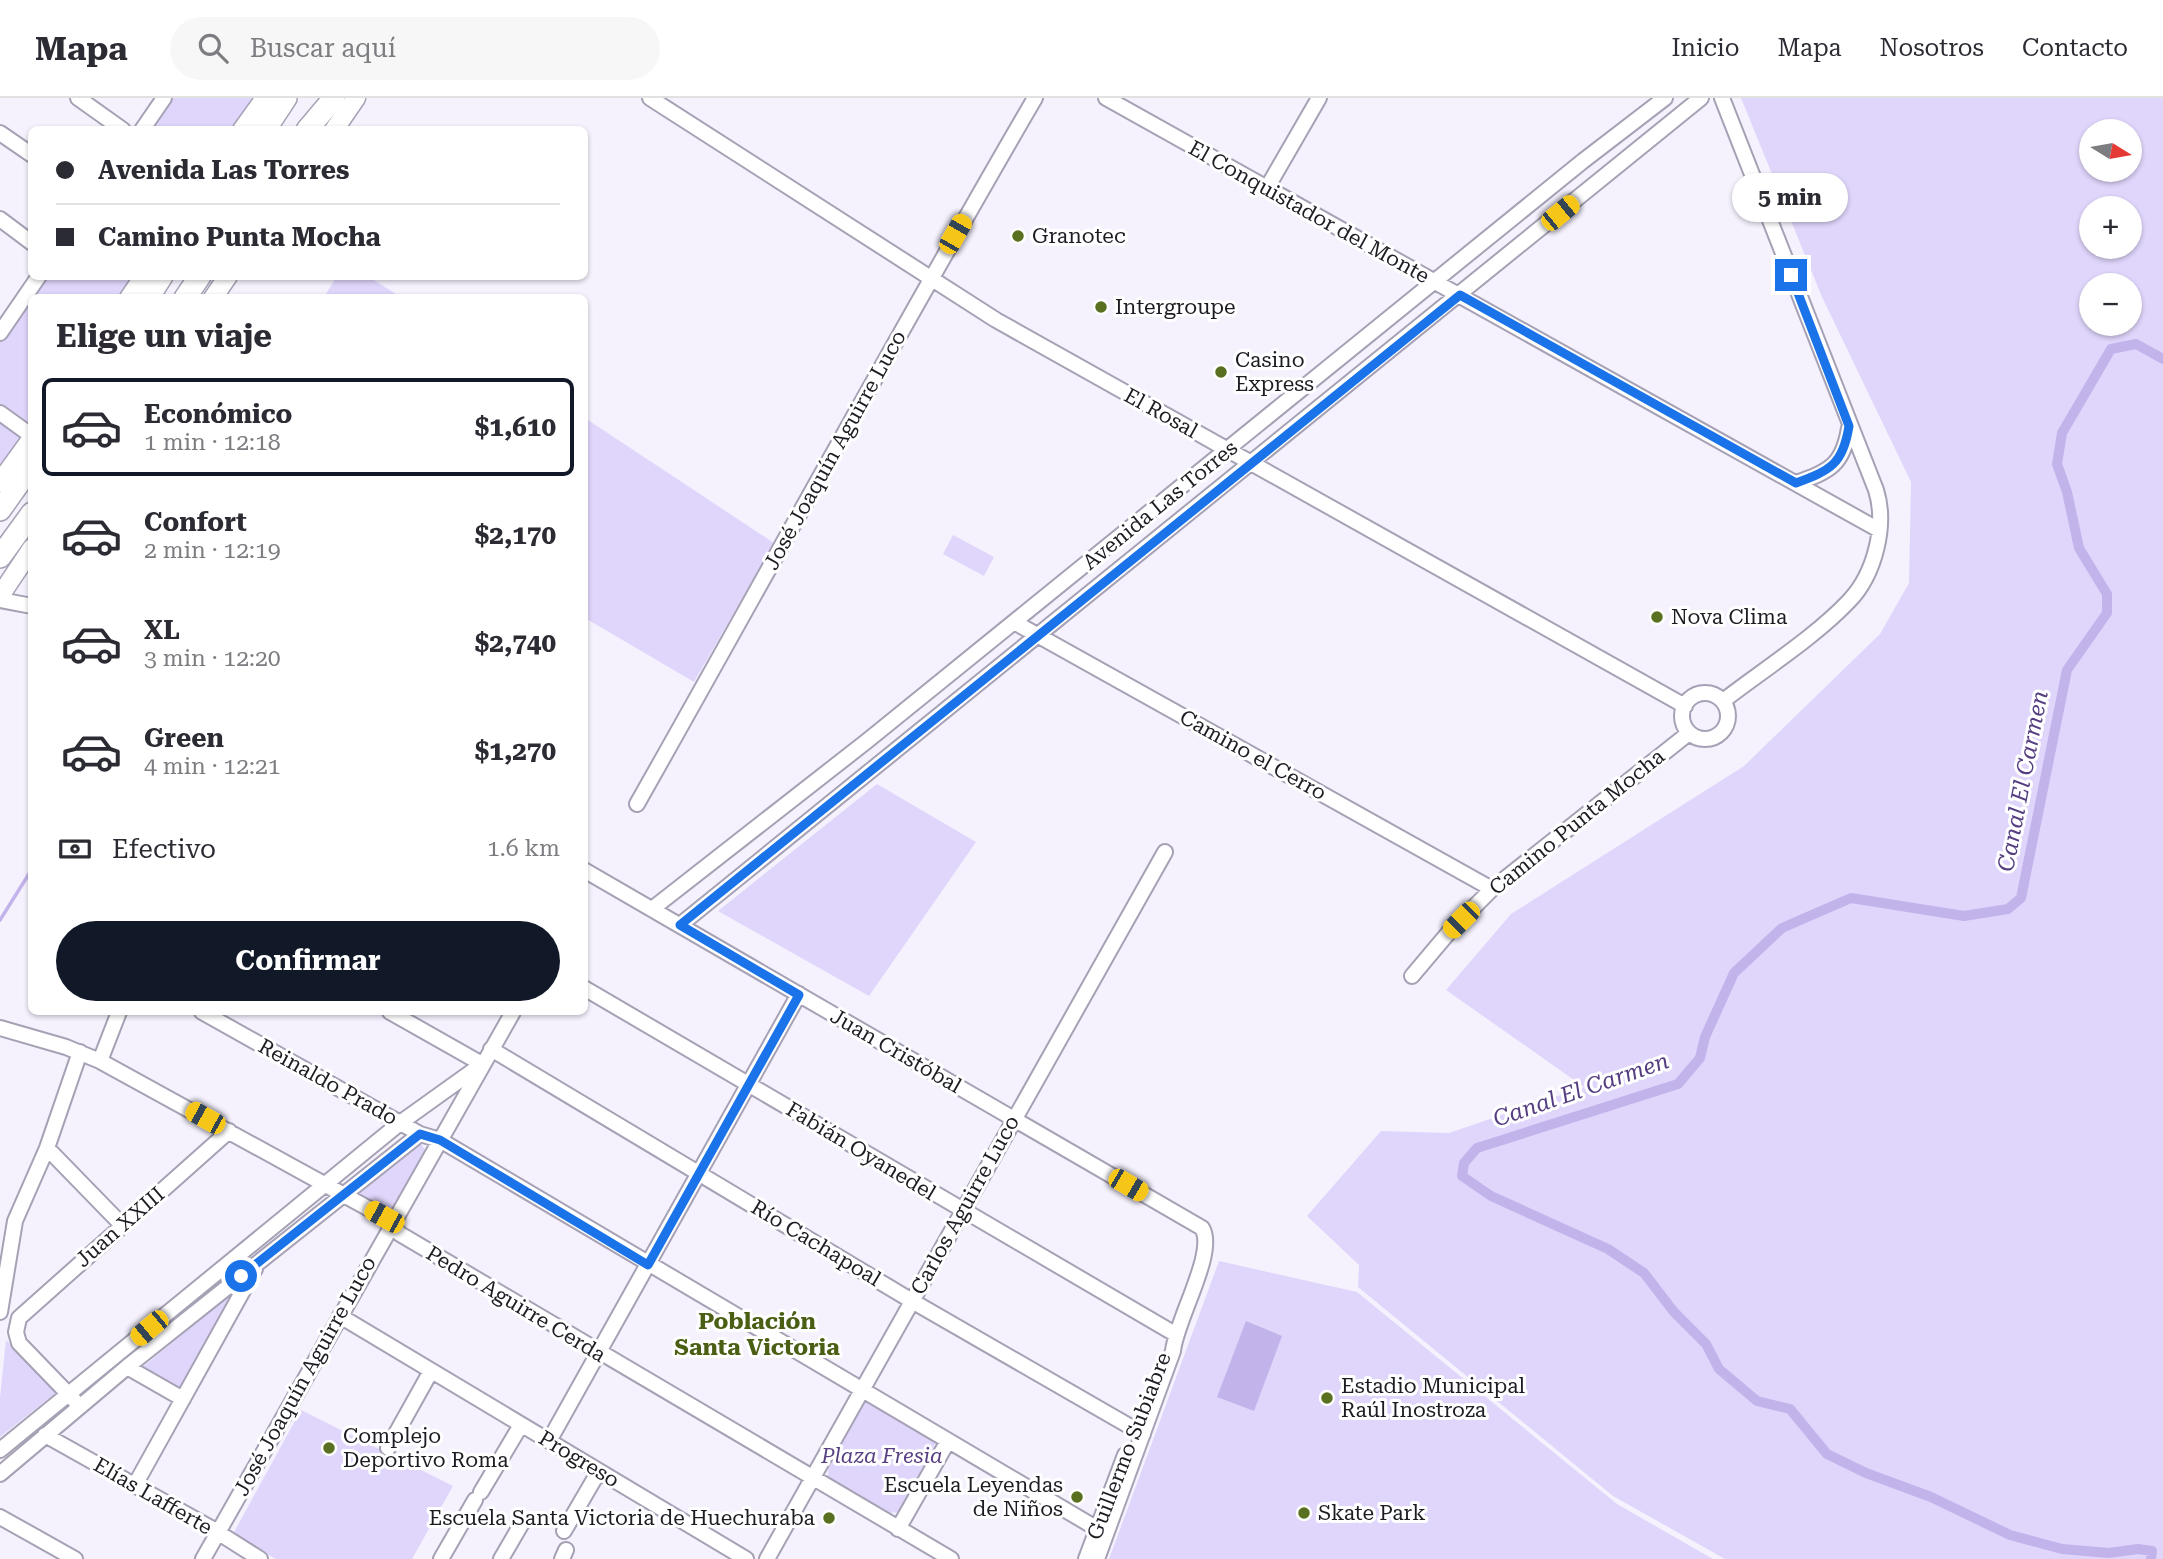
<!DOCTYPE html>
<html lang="es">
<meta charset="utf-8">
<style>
:root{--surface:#fff;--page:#f7f7f7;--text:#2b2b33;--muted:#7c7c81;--line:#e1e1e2;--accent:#111827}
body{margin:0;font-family:"Roboto Serif",serif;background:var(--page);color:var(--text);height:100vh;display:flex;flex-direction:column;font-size:26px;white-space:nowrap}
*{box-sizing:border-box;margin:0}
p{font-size:23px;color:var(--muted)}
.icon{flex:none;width:38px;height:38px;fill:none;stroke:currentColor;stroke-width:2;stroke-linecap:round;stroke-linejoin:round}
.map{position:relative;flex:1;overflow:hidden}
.sheet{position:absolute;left:28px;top:196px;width:560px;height:721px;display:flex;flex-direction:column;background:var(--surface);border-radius:10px;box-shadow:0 2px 5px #0004}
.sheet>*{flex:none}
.top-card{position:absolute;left:28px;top:28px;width:560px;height:154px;border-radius:10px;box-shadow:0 2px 5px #0004;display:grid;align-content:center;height:154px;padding:0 28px;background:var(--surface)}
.needle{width:46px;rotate:101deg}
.fabs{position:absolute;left:2079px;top:21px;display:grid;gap:14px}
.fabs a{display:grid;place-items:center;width:63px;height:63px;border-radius:50%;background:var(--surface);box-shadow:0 2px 5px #0004;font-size:35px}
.end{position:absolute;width:32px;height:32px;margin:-16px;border:9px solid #1a73e8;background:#fff;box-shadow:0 0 0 4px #fff}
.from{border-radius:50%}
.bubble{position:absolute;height:49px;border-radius:24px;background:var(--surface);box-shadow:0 2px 5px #0004;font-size:23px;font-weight:700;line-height:49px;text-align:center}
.car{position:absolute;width:21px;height:42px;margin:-21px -10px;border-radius:9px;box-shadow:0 0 5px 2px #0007;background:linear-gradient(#f5c518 24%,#345 0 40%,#f5c518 0 76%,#345 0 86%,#f5c518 0)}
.top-card b{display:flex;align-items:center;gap:24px;height:66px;font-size:26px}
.top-card b+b{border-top:2px solid var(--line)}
.top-card i{width:18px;height:18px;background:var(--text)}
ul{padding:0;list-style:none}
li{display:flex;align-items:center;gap:21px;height:98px;margin:0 14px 10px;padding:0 14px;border:4px solid transparent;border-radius:10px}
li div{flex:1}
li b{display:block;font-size:26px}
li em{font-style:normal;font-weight:700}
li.current{border-color:var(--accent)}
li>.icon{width:63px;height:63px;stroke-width:1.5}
h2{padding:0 28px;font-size:32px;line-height:84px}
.pay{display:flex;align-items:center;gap:18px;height:77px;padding:0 28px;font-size:26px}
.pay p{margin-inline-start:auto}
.primary-button{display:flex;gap:14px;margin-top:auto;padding:14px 28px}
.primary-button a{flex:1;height:80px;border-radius:42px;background:var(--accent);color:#fff;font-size:28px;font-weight:700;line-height:80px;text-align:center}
header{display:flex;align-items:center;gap:42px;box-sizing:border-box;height:98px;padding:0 35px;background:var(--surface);border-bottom:2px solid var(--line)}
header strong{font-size:33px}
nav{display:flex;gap:38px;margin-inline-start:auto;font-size:24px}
.search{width:490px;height:63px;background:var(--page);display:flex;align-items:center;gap:18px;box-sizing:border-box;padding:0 24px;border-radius:38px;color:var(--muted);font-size:26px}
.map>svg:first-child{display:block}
.green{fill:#e0d6fc;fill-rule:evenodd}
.water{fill:#c3b3eb}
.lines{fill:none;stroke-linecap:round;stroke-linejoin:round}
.stream{stroke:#c3b3eb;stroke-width:3.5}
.canal{stroke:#c3b3eb;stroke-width:10}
.minor-casing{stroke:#a6a1b4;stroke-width:18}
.major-casing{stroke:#a6a1b4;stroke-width:21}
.highway-casing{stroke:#a6a1b4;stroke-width:24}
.minor{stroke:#fff;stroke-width:14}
.major{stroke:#fff;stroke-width:18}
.highway{stroke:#fff;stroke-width:21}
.route{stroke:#1a73e8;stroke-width:9}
.poi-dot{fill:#5a7021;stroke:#fff;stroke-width:2.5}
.labels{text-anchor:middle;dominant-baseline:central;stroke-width:6;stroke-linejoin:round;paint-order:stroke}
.street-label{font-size:21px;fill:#1e1c23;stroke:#fff}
.poi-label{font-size:21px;fill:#1e1c23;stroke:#fff;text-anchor:start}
.park-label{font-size:21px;font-style:italic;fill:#573f82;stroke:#fff}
.water-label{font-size:23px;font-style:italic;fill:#543d80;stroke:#fff}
.neighbourhood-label{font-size:23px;font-weight:bold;fill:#4a5e14;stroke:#fff}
</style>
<header>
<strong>Mapa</strong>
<div class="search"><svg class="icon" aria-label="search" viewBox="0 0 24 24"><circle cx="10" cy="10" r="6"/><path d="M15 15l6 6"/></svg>Buscar aquí</div>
<nav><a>Inicio</a><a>Mapa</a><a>Nosotros</a><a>Contacto</a></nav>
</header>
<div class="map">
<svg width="2163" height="1461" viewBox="0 0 2163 1461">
<rect width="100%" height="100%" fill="#f5f2fe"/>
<path class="green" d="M170,0H255L233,31L148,32Z
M1741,0H2163V1461H1725L1613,1398L1358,1189L1359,1167L1307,1118L1381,1033L1449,1035L1584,989L1446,892L1511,816L1744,668L1880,536L1909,485L1911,384L1822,199ZM2091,33H2130V72H2091ZM2091,110H2130V149H2091ZM2091,187H2130V226H2091Z
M337,178L369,179L401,199H324Z
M44,179H135L120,199L32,200L31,325L0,370V241Z
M585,320L774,445L694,584L585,520Z
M953,437L994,459L984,478L943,456Z
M877,686L976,744L869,898L718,813Z
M420,1044L427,1055L388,1116L355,1095Z
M1219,1163L1357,1194L1617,1406L1713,1461H1109Z
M243,1186L183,1293L138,1273Z
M6,1242L58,1293L0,1339V1300Z
M872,1304L934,1339L935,1347L898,1414L889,1415L828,1379V1370L865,1305Z
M301,1312L453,1388L412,1461H276L235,1439L234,1434Z"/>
<path class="water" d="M1246,1223L1282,1238L1254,1313L1217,1299Z"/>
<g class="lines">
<path class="stream" d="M0,822L32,771"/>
<path class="canal" d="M2151,1461L2152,1453L2138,1451L2109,1455L2062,1451L2010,1437L1931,1399L1866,1375L1827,1356L1790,1311L1757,1303L1719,1271L1706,1246L1674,1214L1644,1175L1608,1151L1491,1098L1462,1078L1464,1065L1477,1050L1678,986L1700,960L1705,939L1734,875L1782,830L1851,800L1964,818L2008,811L2021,800L2067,572L2107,515V496L2079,450L2067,394L2057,366L2062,335L2111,251L2136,246L2163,261"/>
<g class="minor-casing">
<path id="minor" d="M78,0L123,32
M650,0L996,222L1685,608
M1106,0L1879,432
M1722,0L1876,392C1887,427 1875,476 1849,503C1815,539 1763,572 1723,603
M142,32L164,0
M0,35L32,57
M1267,90L1319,0
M0,121L32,145
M0,235L39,178
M0,315L32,338
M1796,385C1830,373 1843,367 1849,330
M0,502L32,508
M1014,524L1492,791
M1682 618a23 23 0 1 1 46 0a23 23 0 1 1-46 0Z
M637,706C770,471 899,233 1035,0
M584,772L1202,1130C1217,1154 1176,1222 1173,1253L1097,1461
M652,811L867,643L1583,63L1665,0
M680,827L1701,0
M1412,878L1450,833L1492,791L1689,635
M584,890L1175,1236
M202,914L420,1036L440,1042L1106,1436
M390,914L482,966
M0,930L66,949L100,963L384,1119L400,1136L951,1461
M491,951L912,1203L1143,1336
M100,963L119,914
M47,1050L122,1127
M0,1214L15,1123L47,1050L80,954
M340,1218L746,1461
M127,1269L183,1301
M75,1303L19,1245L16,1234L19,1220L229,1033
M45,1337L211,1430L260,1461
M549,1343L799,896
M388,1350L431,1273
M0,1352L400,1025L481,967
M0,1376L127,1269L420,1036
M135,1387L255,1171
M481,1394L521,1327
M0,1419L75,1461
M898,1431L948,1343
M564,1433L599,1373
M203,1461L513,914
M441,1461L475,1402
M501,1461L522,1425
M562,1461L566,1452
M767,1461L1165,754
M1086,1461L1125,1357"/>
</g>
<g class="major-casing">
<path id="major" d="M242,32L265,0
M334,32L356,0
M129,200L144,178
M213,200L228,178
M0,384L32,340
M0,498L32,450"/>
</g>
<g class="highway-casing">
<path id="highway" d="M265,32L286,0
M307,32L334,0
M148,200L162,178
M185,200L200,178
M0,412L32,367
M0,459L32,415"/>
</g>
<use href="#minor" class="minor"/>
<use href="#major" class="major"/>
<use href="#highway" class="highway"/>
</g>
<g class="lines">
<path class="route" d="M241,1178L420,1036L440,1042L648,1167L799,897L680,827L1460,197L1796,385C1831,372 1843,366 1849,328L1791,177"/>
</g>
<g class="poi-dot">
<circle cx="1018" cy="138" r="7"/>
<circle cx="1101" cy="209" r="7"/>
<circle cx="1221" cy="274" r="7"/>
<circle cx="1657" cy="519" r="7"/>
<circle cx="1327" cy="1300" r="7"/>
<circle cx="329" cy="1350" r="7"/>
<circle cx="1077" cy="1399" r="7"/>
<circle cx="1304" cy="1415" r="7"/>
<circle cx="829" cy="1420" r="7"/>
</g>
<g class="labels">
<g class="street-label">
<text transform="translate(1309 114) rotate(29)">El Conquistador del Monte</text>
<text transform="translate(1161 315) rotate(29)">El Rosal</text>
<text transform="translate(835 352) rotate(-61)">José Joaquín Aguirre Luco</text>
<text transform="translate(1160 407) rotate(-39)">Avenida Las Torres</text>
<text transform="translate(1253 657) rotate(29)">Camino el Cerro</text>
<text transform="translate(1577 724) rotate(-39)">Camino Punta Mocha</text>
<text transform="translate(896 953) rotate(30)">Juan Cristóbal</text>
<text transform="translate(328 984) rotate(29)">Reinaldo Prado</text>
<text transform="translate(861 1053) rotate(31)">Fabián Oyanedel</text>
<text transform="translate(965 1107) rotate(-61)">Carlos Aguirre Luco</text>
<text transform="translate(120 1129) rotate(-41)">Juan XXIII</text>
<text transform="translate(816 1145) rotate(31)">Río Cachapoal</text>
<text transform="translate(516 1206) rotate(31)">Pedro Aguirre Cerda</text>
<text transform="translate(305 1278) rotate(-61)">José Joaquín Aguirre Luco</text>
<text transform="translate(1129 1348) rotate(-69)">Guillermo Subiabre</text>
<text transform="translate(579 1361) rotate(31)">Progreso</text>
<text transform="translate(153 1398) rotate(30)">Elías Lafferte</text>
</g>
<g class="poi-label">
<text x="1032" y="138">Granotec</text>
<text x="1115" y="209">Intergroupe</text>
<text x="1235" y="262">Casino<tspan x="1235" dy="24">Express</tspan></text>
<text x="1671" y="519">Nova Clima</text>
<text x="1341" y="1288">Estadio Municipal<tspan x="1341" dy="24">Raúl Inostroza</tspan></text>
<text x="343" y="1338">Complejo<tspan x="343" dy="24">Deportivo Roma</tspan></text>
<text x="1063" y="1387" text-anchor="end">Escuela Leyendas<tspan x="1063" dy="24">de Niños</tspan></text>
<text x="1318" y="1415">Skate Park</text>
<text x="815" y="1420" text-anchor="end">Escuela Santa Victoria de Huechuraba</text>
</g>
<g class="park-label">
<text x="882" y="1358">Plaza Fresia</text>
</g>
<g class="water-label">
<text transform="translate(2023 683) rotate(-79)">Canal El Carmen</text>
<text transform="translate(1581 992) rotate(-19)">Canal El Carmen</text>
</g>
<g class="neighbourhood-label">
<text x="757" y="1223">Población<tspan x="757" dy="26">Santa Victoria</tspan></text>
</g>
</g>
</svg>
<div class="fabs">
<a><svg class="needle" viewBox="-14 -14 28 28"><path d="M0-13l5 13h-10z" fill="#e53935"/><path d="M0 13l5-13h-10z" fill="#7c7c81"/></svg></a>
<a>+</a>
<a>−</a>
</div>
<i class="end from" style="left:241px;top:1178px"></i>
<i class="end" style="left:1791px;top:177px"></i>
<div class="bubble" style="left:1732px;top:75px;width:116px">5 min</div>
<i class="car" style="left:1560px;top:115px;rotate:51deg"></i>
<i class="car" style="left:955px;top:136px;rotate:30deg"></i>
<i class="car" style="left:1461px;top:822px;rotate:225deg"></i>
<i class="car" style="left:205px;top:1020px;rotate:299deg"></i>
<i class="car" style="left:1128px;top:1087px;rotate:120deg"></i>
<i class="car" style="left:384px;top:1119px;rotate:299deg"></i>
<i class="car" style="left:149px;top:1230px;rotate:230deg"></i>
<div class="top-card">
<b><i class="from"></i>Avenida Las Torres</b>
<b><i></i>Camino Punta Mocha</b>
</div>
<section class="sheet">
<h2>Elige un viaje</h2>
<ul>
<li class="current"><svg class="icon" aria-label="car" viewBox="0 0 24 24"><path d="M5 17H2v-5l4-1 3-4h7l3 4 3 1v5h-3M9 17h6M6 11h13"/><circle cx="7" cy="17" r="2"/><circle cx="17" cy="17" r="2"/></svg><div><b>Económico</b><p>1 min · 12:18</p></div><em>$1,610</em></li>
<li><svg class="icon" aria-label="car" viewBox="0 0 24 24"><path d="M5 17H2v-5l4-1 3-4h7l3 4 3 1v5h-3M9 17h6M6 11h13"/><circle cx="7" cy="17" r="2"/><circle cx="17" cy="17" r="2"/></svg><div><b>Confort</b><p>2 min · 12:19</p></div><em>$2,170</em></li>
<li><svg class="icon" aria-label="car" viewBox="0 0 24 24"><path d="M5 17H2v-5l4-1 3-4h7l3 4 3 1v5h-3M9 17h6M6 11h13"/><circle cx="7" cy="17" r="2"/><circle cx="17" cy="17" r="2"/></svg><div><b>XL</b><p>3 min · 12:20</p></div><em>$2,740</em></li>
<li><svg class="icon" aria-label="car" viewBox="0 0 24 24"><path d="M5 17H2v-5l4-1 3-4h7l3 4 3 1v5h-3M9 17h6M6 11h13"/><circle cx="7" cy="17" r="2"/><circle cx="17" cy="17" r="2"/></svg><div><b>Green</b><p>4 min · 12:21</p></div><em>$1,270</em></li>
</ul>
<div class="pay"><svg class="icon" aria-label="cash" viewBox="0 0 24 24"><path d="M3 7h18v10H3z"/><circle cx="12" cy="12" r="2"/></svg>Efectivo<p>1.6 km</p></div>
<div class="primary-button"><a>Confirmar</a></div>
</section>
</div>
